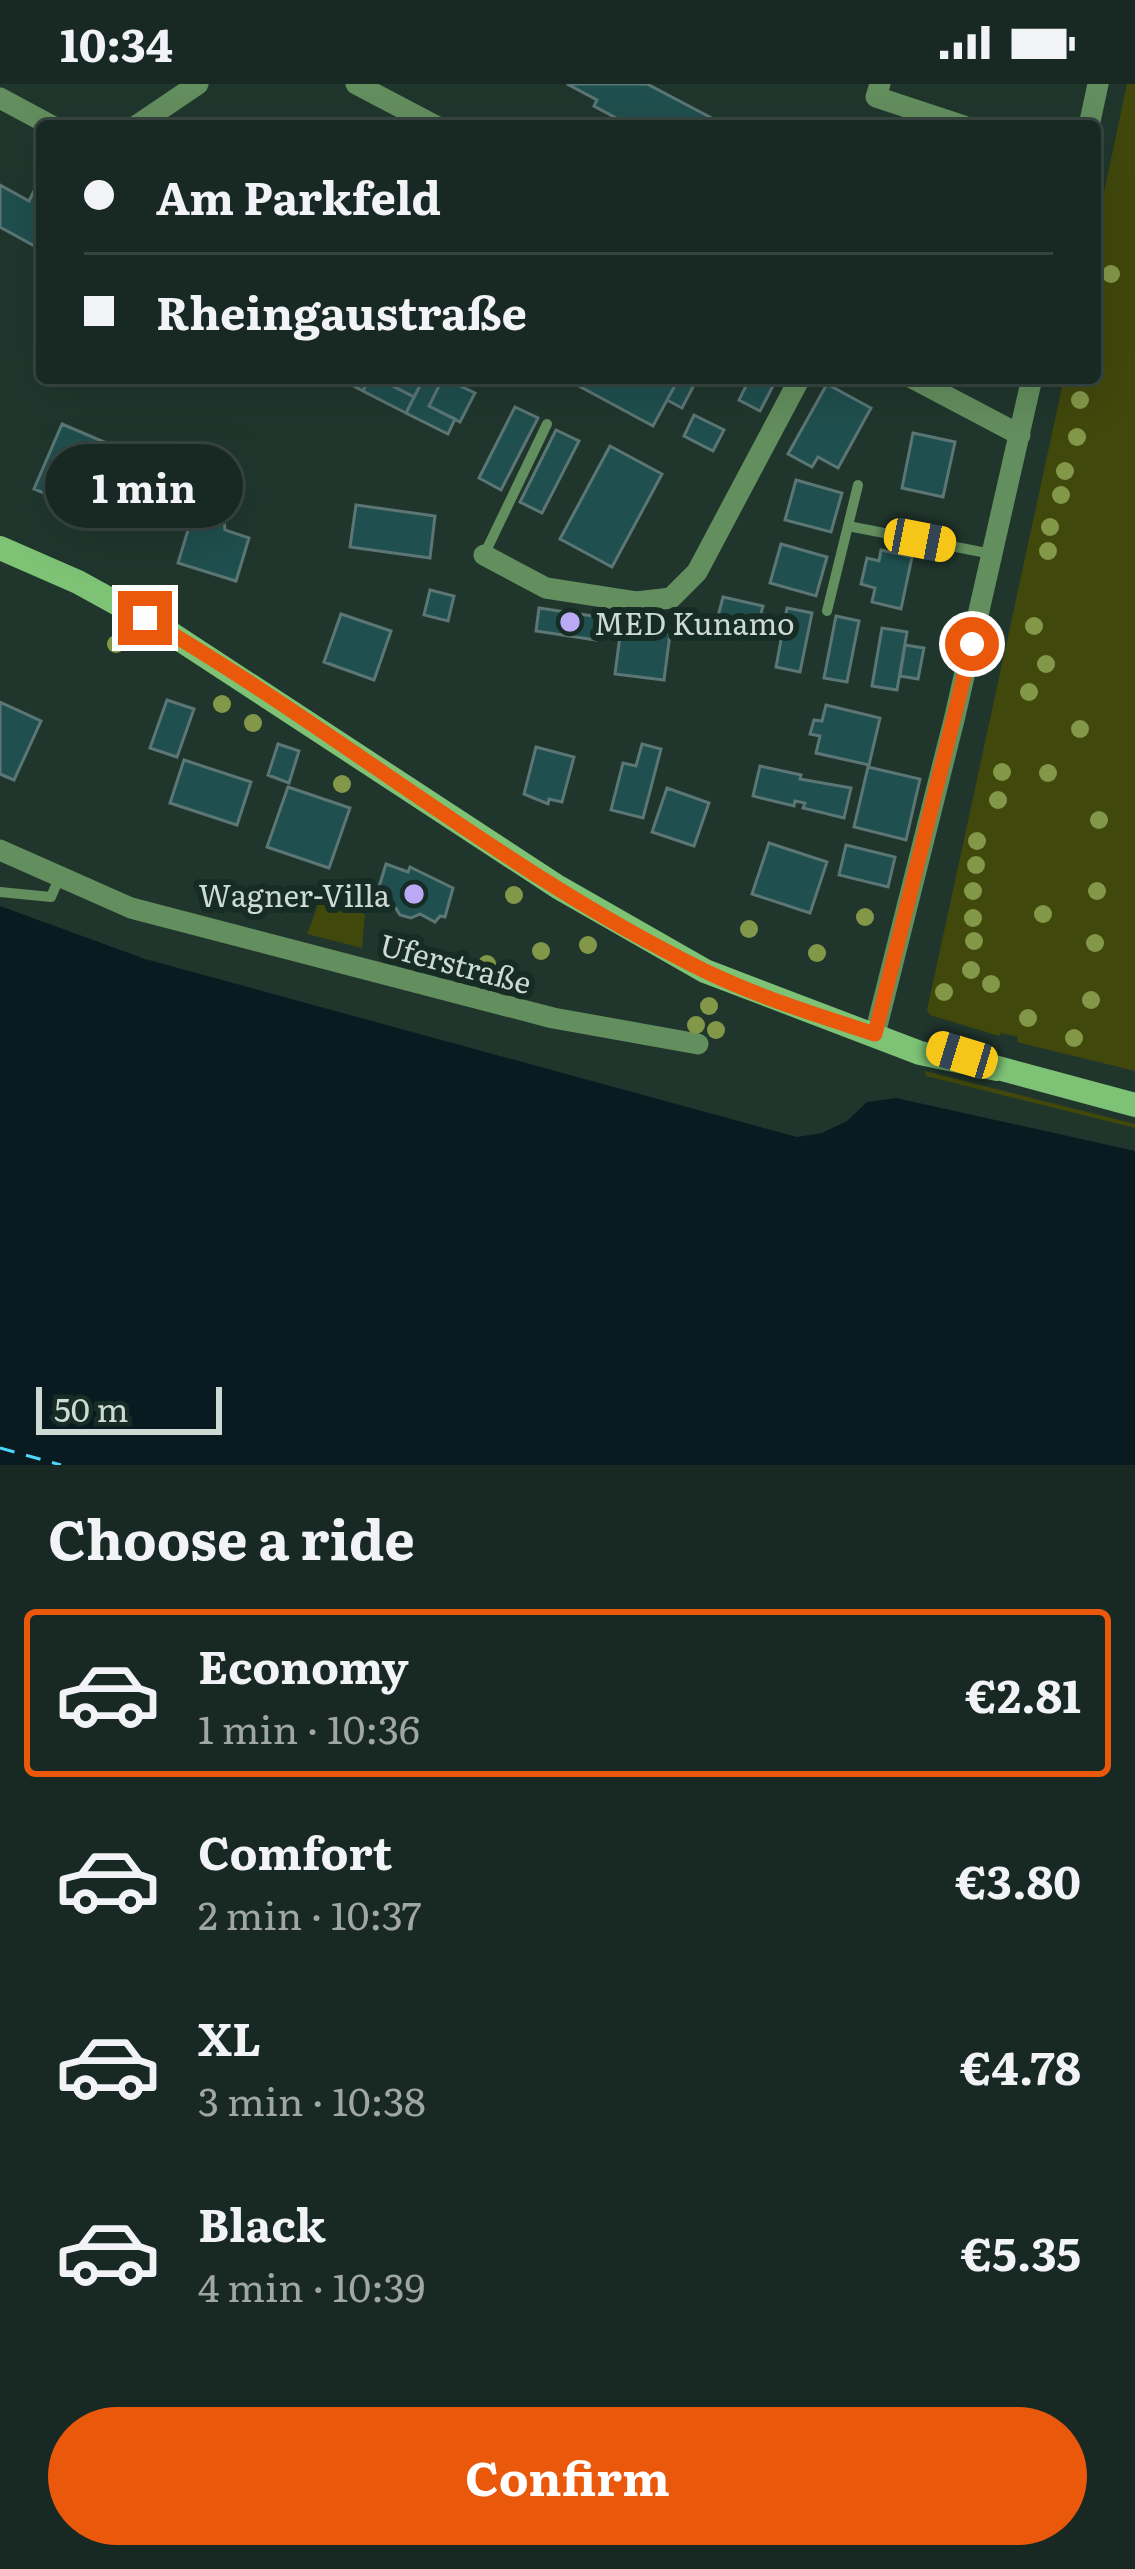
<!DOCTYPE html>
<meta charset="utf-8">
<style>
:root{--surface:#182822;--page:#21302a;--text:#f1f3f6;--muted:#9fa6a5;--line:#364440;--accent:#ea580c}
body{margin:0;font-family:Literata,serif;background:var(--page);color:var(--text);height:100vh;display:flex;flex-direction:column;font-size:45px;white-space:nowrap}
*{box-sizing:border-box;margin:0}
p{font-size:39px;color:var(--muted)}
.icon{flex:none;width:66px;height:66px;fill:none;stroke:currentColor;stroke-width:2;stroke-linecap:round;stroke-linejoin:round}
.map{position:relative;height:1381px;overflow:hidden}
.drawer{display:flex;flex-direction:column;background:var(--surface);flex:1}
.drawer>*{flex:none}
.guide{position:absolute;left:36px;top:36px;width:1065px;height:264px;border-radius:12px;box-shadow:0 12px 48px #0002,0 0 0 3px var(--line);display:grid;align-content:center;height:264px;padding:0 48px;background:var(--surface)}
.scale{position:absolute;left:36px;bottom:30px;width:186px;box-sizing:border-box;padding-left:12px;border:6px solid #cedbd5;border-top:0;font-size:33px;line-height:42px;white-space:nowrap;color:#cedbd5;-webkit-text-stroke:9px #162c24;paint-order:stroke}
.end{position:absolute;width:54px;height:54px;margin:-27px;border:15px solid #ea580c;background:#fff;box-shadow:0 0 0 6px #fff}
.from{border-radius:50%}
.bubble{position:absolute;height:84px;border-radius:42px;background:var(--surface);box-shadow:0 12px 48px #0002,0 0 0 3px var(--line);font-size:39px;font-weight:700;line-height:84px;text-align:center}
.car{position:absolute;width:36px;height:72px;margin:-36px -18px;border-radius:15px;box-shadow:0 0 9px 3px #0007;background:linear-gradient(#f5c518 24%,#345 0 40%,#f5c518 0 76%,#345 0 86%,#f5c518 0)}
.guide b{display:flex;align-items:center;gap:42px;height:114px;font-size:45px}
.guide b+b{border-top:3px solid var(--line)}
.guide i{width:30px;height:30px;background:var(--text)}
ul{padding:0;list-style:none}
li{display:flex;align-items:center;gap:36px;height:168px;margin:0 24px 18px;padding:0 24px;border:6px solid transparent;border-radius:12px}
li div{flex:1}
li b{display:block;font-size:45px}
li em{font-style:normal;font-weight:700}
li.on{border-color:var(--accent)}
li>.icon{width:108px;height:108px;stroke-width:1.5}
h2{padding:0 48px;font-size:54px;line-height:144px}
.action{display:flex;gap:24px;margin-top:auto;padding:24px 48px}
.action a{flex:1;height:138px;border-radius:72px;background:var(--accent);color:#fff;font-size:48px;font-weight:700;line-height:138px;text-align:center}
.status{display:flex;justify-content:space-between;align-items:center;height:84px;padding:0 60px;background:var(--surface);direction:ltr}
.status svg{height:33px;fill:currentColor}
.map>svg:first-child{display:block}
.green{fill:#41480c}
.water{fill:#091b21}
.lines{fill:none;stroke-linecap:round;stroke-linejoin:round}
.ferry{stroke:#4bd7fb;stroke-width:3;stroke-dasharray:15 12;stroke-linecap:butt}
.building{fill:#1f4f4e;stroke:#5b7675;stroke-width:3}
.lane{stroke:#638e5e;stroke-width:10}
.street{stroke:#638e5e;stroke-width:21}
.secondary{stroke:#7dc275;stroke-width:24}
.tree{fill:#839749}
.route{stroke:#ea580c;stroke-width:15}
.poi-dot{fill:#bca9f5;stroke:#162c24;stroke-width:4.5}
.labels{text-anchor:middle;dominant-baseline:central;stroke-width:12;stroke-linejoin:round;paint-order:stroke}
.poi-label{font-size:30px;fill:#cedbd5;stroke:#162c24;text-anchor:start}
.street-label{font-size:30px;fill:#cedbd5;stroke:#162c24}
</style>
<div class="status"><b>10:34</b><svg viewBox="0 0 49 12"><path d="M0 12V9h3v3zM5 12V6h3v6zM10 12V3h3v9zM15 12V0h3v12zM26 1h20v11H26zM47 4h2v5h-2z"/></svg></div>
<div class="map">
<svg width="1135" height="1381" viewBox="0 0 1135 1381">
<rect width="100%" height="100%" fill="#20362d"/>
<path class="green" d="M1127,0H1135V987L1017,958L1018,953L1001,949L999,952L930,931L927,926L1064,294H1095V150Z
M320,815L357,824L365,831L362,864L307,850Z
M925,987L1135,1040V1044L926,992Z"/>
<path class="water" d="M0,822L145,875L797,1053L822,1049L847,1037L867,1018L896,1014L1135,1067V1381H0Z"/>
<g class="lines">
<path class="ferry" d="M0,1364L61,1381"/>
</g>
<path class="building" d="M567,0H647L727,42H631L594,22L597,16Z
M0,101L29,117L35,105L42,109L40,165L0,143Z
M338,294H369L363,307Z
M369,294H387L385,298L414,313L406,329L363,307Z
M387,294H424L414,313L385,298Z
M424,294H443L429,322L455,335L448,350L406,329Z
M443,294L475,309L460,338L429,322Z
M564,294H674L678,296L653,342Z
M750,294H777L760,327L739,316Z
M678,296L693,303L682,324L667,316Z
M827,300L871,324L838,384L818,373L812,383L788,370Z
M515,323L538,334L501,406L479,394Z
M694,331L724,346L713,367L684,352Z
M62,340L116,363L89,428L34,405Z
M556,346L579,357L542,429L520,418Z
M913,349L955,358L943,413L902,404Z
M610,362L662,390L612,483L560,455Z
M796,396L842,409L831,448L785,436Z
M356,421L435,432L430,474L350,463Z
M216,432L224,436L225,446L249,454L236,497L178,479L191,436L207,440Z
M781,460L827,473L816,512L770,499Z
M881,466L912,473L901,525L872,518L875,504L861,500L867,474L879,477Z
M430,506L454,512L448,537L424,531Z
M723,513L763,522L757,545L717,536Z
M539,524L600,533L596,556L536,547Z
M787,524L812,529L800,588L776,583Z
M341,530L391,547L374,596L324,578Z
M836,532L859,537L847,598L824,594Z
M621,544L670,550L664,596L615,590Z
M882,544L907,548L897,606L872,602Z
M905,561L924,564L918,595L900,592Z
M167,616L194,625L177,673L150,664Z
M0,618L41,637L14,696L0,690Z
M826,621L880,634L869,681L816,669L820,652L810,650L814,636L822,637Z
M278,660L299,667L289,699L268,691Z
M642,660L661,665L643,734L611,726L623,679L636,682Z
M536,663L574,673L562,718L549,715L548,720L524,710Z
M184,676L251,698L237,741L170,719Z
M760,682L801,691L800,695L851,704L844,734L803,724L805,719L795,717L794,722L753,712Z
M868,683L920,695L906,756L854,743Z
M288,703L350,724L329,784L267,763Z
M667,704L709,719L694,762L652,748Z
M769,759L827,778L810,829L752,810Z
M846,761L895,773L888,803L839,791Z
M386,780L408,788L410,783L453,804L445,833L440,832L435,838L420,830L411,834L400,831L395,823L380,822L375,816Z"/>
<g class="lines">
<path class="lane" d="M848,442L992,470
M484,471L547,340
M827,527L858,401
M0,808L51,813L60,792"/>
<path class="street" d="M356,0L436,42
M880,0L876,13L964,42
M0,14L52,42
M136,42L198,0
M1089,42L1098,0
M912,294L1020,351
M484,471L546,504L636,518L671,514L697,488L800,294
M0,766L131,824L553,934L698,960
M875,950L955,632L1032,294"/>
<path class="secondary" d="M0,464L78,498L167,547L558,803L705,887L920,969L997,985
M987,981L1135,1021"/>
</g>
<g class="tree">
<circle cx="1111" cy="190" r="9"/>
<circle cx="1080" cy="316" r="9"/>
<circle cx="1077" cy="353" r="9"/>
<circle cx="1065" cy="387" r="9"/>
<circle cx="1061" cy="411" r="9"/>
<circle cx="1050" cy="443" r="9"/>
<circle cx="1048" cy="467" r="9"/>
<circle cx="1034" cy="542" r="9"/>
<circle cx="116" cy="560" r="9"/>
<circle cx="1046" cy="580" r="9"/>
<circle cx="1029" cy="608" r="9"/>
<circle cx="222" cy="620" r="9"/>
<circle cx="253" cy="639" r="9"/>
<circle cx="1080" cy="645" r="9"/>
<circle cx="1002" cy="688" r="9"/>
<circle cx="1048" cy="689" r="9"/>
<circle cx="342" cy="700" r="9"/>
<circle cx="998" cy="716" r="9"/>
<circle cx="1099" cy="736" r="9"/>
<circle cx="977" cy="757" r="9"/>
<circle cx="976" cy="781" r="9"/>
<circle cx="973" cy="807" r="9"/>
<circle cx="1097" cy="807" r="9"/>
<circle cx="514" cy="811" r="9"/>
<circle cx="1043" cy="830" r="9"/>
<circle cx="865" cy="833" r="9"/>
<circle cx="973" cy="834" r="9"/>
<circle cx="749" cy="845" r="9"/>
<circle cx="974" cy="857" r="9"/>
<circle cx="1095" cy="859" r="9"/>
<circle cx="588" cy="861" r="9"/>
<circle cx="541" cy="867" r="9"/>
<circle cx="817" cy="869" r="9"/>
<circle cx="487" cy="880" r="9"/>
<circle cx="971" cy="886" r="9"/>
<circle cx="991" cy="900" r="9"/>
<circle cx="944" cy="908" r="9"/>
<circle cx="1091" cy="916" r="9"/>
<circle cx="709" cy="922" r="9"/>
<circle cx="1028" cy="934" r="9"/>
<circle cx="696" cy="941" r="9"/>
<circle cx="716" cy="946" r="9"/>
<circle cx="1074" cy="954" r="9"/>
</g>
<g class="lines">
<path class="route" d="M145,534C335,644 506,789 703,886C758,913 817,931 875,950L972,560"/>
</g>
<g class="poi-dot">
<circle cx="570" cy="538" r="12"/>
<circle cx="414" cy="810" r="12"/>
</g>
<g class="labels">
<g class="poi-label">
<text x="594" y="538">MED Kunamo</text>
<text x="390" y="810" text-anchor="end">Wagner-Villa</text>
</g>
<g class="street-label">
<text transform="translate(456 878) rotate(15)">Uferstraße</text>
</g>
</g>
</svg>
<div class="scale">50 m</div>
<i class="end from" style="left:972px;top:560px"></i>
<i class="end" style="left:145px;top:534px"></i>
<div class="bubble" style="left:45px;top:360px;width:198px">1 min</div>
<i class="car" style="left:920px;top:456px;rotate:101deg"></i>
<i class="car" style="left:962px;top:971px;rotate:287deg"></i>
<div class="guide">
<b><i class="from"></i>Am Parkfeld</b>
<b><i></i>Rheingaustraße</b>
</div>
</div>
<section class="drawer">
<h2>Choose a ride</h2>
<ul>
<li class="on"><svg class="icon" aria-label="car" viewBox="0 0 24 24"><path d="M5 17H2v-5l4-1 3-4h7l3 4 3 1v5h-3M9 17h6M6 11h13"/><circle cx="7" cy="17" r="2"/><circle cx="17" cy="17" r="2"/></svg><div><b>Economy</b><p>1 min · 10:36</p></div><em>€2.81</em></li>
<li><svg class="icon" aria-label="car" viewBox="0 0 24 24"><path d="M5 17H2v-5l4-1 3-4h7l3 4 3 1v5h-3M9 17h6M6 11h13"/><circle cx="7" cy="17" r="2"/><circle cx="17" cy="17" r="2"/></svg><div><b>Comfort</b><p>2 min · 10:37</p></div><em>€3.80</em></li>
<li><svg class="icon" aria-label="car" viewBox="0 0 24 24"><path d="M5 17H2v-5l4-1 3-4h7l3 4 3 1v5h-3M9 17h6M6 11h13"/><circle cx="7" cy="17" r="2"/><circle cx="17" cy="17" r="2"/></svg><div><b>XL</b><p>3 min · 10:38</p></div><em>€4.78</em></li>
<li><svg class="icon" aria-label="car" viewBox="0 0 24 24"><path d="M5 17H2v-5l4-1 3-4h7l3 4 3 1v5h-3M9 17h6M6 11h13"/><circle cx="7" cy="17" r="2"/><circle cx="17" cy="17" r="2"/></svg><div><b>Black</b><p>4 min · 10:39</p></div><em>€5.35</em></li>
</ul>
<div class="action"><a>Confirm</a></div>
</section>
